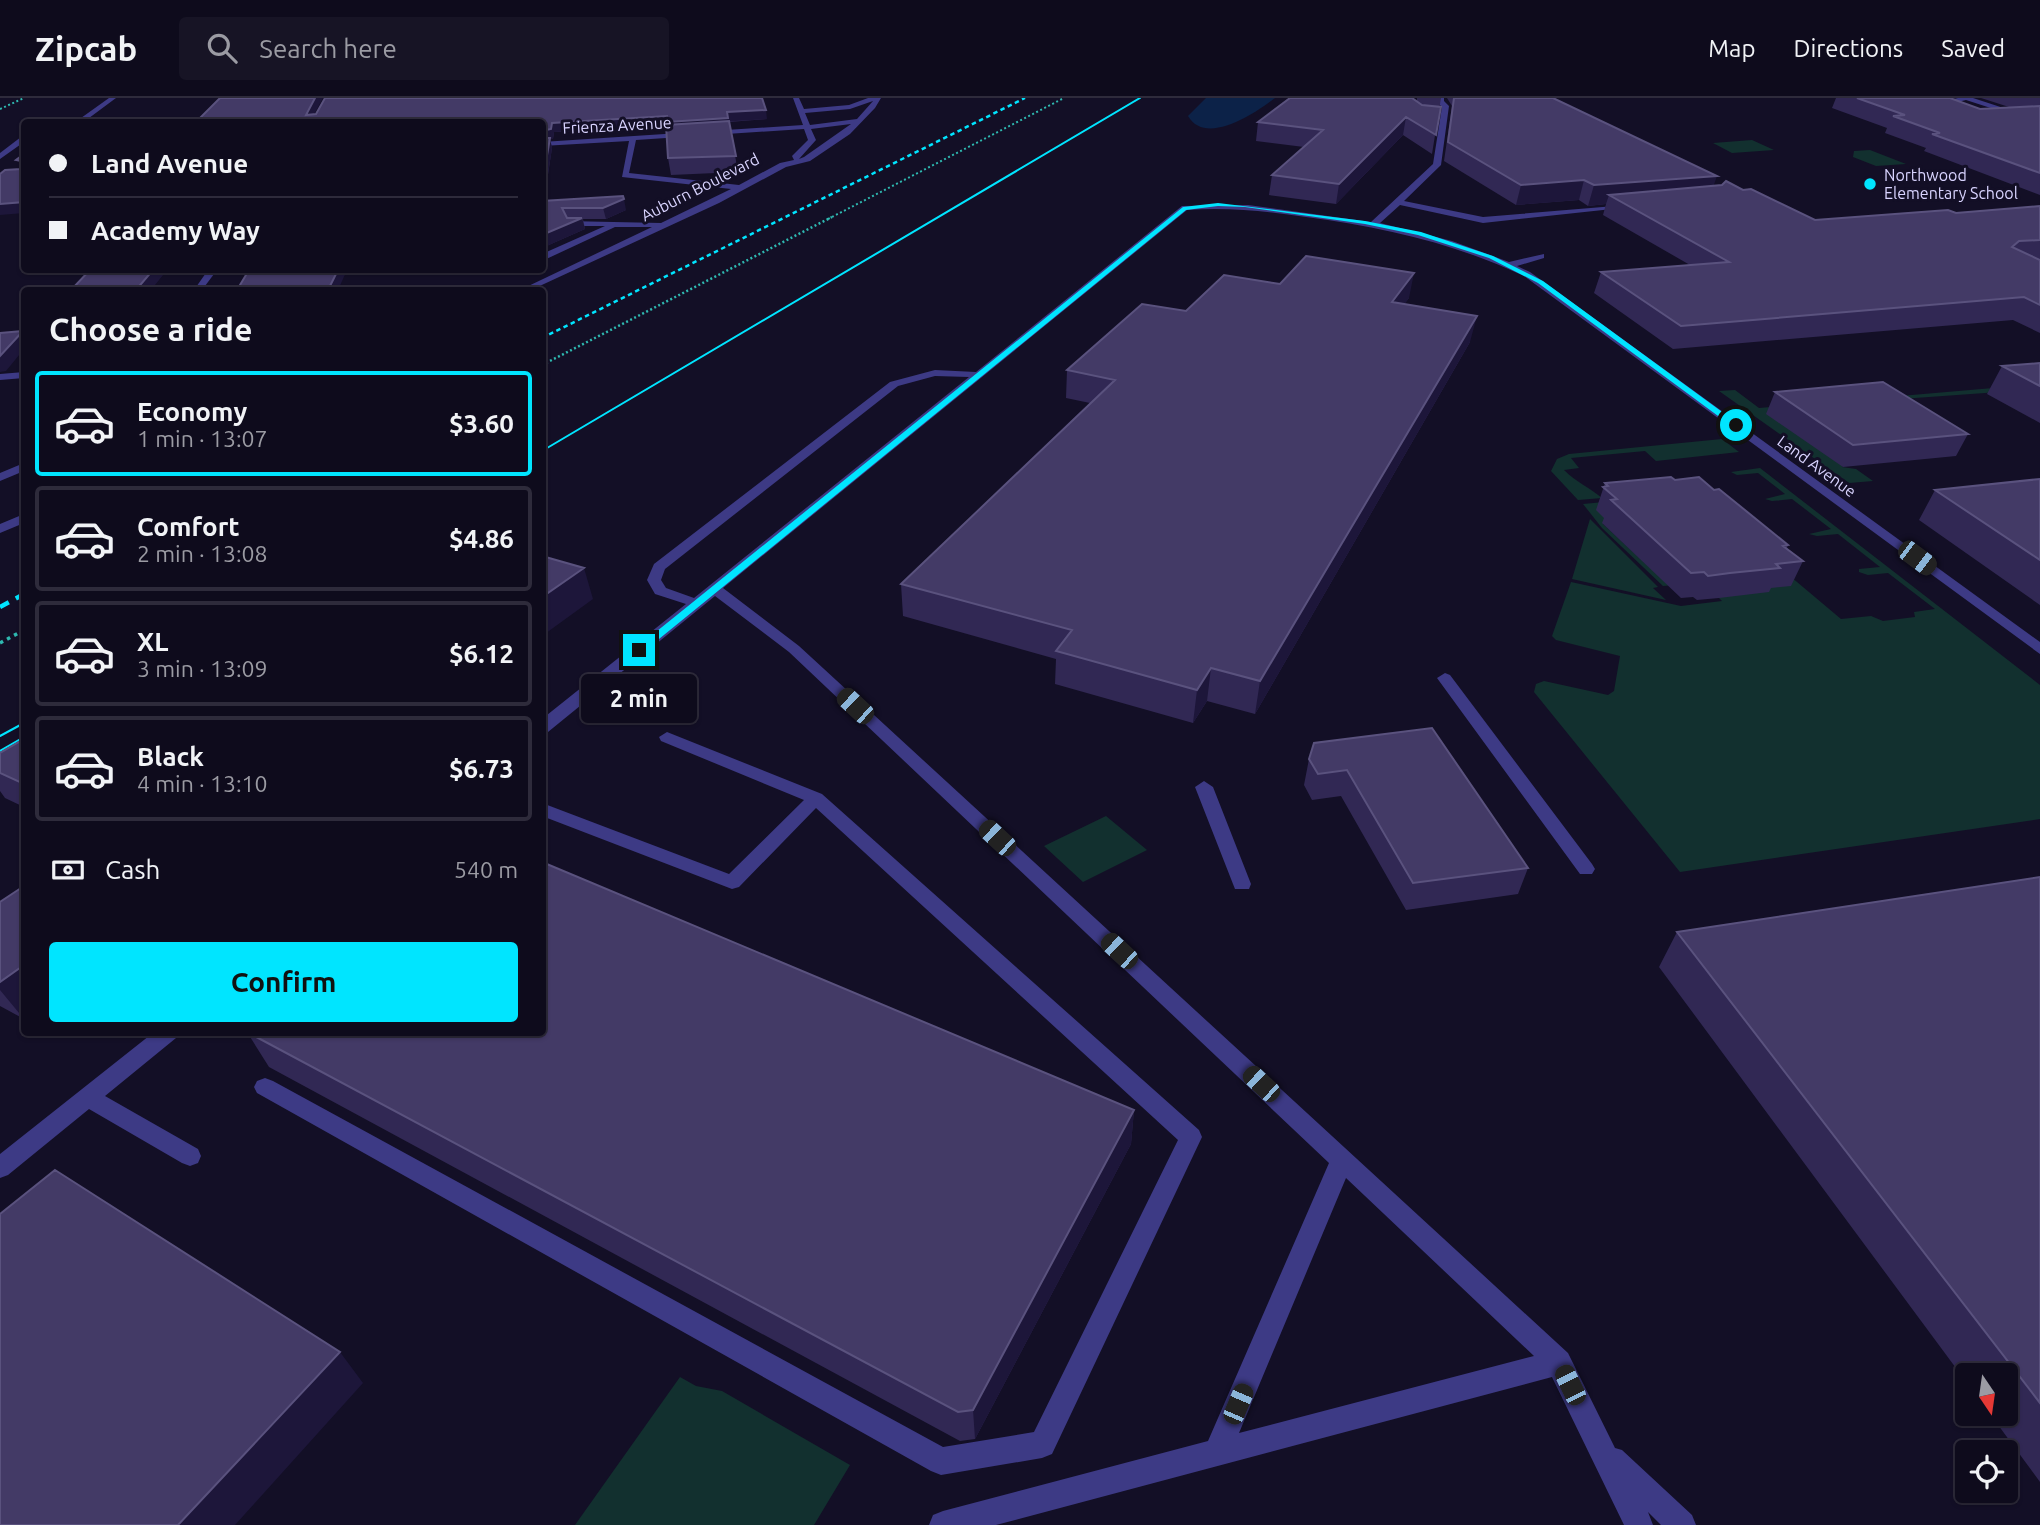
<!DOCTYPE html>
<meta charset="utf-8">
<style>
:root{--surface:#0e0b1c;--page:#171425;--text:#f1f3f6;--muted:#9b9ba3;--line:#2e2b3b;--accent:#00e5ff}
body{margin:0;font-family:Ubuntu,sans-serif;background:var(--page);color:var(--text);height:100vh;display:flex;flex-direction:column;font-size:26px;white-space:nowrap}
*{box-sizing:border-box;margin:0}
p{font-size:23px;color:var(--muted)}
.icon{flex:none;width:38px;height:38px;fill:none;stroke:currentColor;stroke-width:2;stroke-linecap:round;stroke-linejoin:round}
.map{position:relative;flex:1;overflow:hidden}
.side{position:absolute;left:21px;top:189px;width:525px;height:749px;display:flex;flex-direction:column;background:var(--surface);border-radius:7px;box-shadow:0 2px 5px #0004,0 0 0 2px var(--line)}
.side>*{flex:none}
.hud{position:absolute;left:21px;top:21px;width:525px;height:154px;border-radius:7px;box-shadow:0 2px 5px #0004,0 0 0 2px var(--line);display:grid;align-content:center;height:154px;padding:0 28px;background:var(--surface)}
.needle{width:46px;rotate:167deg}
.tools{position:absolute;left:1955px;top:1265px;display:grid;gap:14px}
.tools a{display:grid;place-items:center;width:63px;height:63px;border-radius:7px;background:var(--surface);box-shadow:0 2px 5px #0004,0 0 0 2px var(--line);font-size:35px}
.end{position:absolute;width:32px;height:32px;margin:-16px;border:9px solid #00e5ff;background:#111;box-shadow:0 0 0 4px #111}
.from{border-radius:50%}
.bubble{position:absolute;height:49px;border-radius:7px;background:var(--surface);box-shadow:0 2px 5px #0004,0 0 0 2px var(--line);font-size:23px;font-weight:700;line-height:49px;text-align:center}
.car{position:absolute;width:21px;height:42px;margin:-21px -10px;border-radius:9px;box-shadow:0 0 5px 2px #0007;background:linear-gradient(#222 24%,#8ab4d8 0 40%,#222 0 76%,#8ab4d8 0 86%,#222 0)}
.hud b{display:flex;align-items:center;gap:24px;height:66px;font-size:26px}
.hud b+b{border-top:2px solid var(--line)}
.hud i{width:18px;height:18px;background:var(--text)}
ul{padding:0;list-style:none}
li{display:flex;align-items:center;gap:21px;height:105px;margin:0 14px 10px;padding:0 14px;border:4px solid var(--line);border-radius:7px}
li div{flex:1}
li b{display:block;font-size:26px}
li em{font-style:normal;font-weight:700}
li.selected{border-color:var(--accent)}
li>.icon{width:63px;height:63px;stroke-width:1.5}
h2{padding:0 28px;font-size:32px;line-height:84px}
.pay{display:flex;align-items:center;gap:18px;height:77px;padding:0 28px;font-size:26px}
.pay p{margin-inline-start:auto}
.button{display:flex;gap:14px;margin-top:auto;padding:14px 28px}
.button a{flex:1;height:80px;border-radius:7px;background:var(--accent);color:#111;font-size:28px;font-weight:700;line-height:80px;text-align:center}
header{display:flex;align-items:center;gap:42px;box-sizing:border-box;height:98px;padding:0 35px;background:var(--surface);border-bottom:2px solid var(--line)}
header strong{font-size:33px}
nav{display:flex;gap:38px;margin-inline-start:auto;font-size:24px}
.search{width:490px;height:63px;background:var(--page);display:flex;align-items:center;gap:18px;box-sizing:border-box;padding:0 24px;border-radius:7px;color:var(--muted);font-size:26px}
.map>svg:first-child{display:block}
.green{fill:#12302f}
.water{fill:#0c2248}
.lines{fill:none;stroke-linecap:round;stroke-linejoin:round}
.path-far2{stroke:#2fb8b0;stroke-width:2;stroke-dasharray:2 2.5;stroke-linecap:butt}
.path-far1{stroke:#2fb8b0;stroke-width:2.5;stroke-dasharray:2 2.5;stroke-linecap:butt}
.path{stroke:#2fb8b0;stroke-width:3.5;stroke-dasharray:3.5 4.5;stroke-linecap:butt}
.minor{fill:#3d3a85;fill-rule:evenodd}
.tram{stroke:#00e5ff;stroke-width:2}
.rail-far1{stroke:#00e5ff;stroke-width:2.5;stroke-dasharray:4.5 3.5;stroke-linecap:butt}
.rail{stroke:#00e5ff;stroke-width:4.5;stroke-dasharray:10 8;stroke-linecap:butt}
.wall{fill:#312854}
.shaded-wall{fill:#1d163a}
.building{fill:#433a66;stroke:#5a527e;stroke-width:2}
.route{fill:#00e5ff}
.poi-dot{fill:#00e5ff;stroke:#130f26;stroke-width:2.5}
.labels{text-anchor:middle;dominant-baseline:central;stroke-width:6;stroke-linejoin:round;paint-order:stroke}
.far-street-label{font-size:16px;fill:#d9d4ff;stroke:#130f26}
.far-poi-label{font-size:16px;fill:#d9d4ff;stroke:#130f26;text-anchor:start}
</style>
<header>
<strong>Zipcab</strong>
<div class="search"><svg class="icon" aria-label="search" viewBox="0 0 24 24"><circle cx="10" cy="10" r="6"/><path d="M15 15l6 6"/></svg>Search here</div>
<nav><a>Map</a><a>Directions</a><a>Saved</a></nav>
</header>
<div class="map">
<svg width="2040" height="1427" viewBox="0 0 2040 1427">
<rect width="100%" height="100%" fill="#130f26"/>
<path class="green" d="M1752,42L1774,52L1732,55L1713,45Z
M1870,52L1906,66L1876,68L1853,59L1854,53Z
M2040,286V291L1873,303L1842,369L1856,371L1873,383L1849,385L1719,293L1735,292L1759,310Z
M1722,341L1739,354L1656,363L1645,353L1571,360L1579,370L1564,372C1576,384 1589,389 1602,400L1578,402L1551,373L1557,361L1569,356Z
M1760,370L2040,587V721L1680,774L1534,594L1536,586L1544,583L1608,597L1614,593L1620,558L1556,542L1552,538L1571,484L1681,508L1722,503L1719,500L1714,414L1841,521L1871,518L1883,523L1915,519L1914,514L1935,511L1888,475L1868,477L1859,474V471L1880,469L1838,436L1817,438L1809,436L1831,431L1792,401L1772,403L1765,401L1785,396L1758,375L1737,377L1731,374Z
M1657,399L1603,426L1664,483H1671L1675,487L1663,488L1602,430L1583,406Z
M1590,421L1658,489L1653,490L1666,502L1572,481Z
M1106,718L1147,752L1083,784L1044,748Z
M680,1279L696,1288L722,1293L850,1367L814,1427H575Z"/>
<path class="water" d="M1206,0H1275C1257,14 1206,49 1188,18Z"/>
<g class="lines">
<path class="path-far2" d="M0,11L24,0
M828,121L1064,0"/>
<path class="path-far1" d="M542,267L832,119"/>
<path class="path" d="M0,545L24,532"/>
<path class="minor" d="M109,0H116L85,23L67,24L81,20Z
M793,0H799L804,11L849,7L868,0H881L875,10L850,36L810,63L786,69L719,105L531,192H520L652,129H615L542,163V156L605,128H569L566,123L661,125L731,91L622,79L629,43L542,48V44L803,27ZM873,3L857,21L810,27L805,15L850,11ZM851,26L804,59L799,61L816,42L811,31ZM804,31L808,42L792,58L794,62L780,65L739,87L629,75L636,42Z
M1438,0H1444V3L1449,8L1441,67L1404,103L1483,119L1627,107L1631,109L1483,125L1400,107L1380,125L1452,143L1509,164L1544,156V160L1517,168L1530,174L2040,544V556L1524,178C1454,145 1382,129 1306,119C1266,113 1227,109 1187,112L723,490L799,548L1568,1255L1615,1350L1622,1352L1692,1417L1696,1427H1661L1648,1414L1653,1427H1624L1552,1279L996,1427H929L933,1417L943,1413L1208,1343L1329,1065L789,554L715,498L548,634L542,635V621L686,506L655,496L647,482L654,466L890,284L935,272L976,274L1182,108L1248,107L1371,124L1433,66L1442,9L1437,4ZM935,278L969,279L694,500L666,490L661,482L665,471L898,288ZM1346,1080L1534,1258L1239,1335Z
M1958,0H1973L2040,22V26L1966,2L1941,8L1934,12L1931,10L1937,5Z
M21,39H24V44L0,61V55Z
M208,172H217L202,192H194Z
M24,274V280L0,282V276Z
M24,365V373L0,383V375Z
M24,416V425L0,435V426Z
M1445,575L1450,577L1592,766L1595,771L1592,776H1580L1437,580Z
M667,634L822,696L1199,1032L1202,1039L1052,1356L1042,1360L941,1377L931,1373L257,995L254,989L257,983L265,980L273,983L943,1349L1034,1334L1178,1042L816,710L739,789L732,791L542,718V705L729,776L804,702L661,643L659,639Z
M1204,683L1213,689L1251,786L1249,791H1235L1233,786L1195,689Z
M154,934H179L176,940L105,998L198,1051L201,1058L198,1065L190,1068L182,1065L89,1011L8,1077L0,1080V1056Z"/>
<path class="tram" d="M542,353L1140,0
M0,638L24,625
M0,653L24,639"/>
<path class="rail-far1" d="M542,240L1025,0"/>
<path class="rail" d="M0,509L24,496"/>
</g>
<path class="wall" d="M1417,0H1441L1432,56L1403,37L1336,106L1269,97L1272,77L1304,49L1256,43L1258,24L1417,4Z
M1447,0H1553L1713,88L1743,92L1815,122L1956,115L2040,108V235L2013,222L1673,251L1594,195L1601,174L1690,167L1603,117L1606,106L1588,108L1579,102L1516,107L1444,63L1452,8Z
M1836,0H1954H1951L1980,11L2009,9L1981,0H2040V97L1924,53L1926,50L1885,35L1887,30L1832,10Z
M315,16L767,21L729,24L738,74L671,77L668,60L667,28L554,34L553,41H550L552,50L544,103L626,112L606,121H583L585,131L542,150V24H196Z
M1280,186L1409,200L1404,206L1470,244L1255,616L1207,603L1193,625L1055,586L1056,561L903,518L901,486L1090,305L1066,300L1067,272Z
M2040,265V325L1987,296L2002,268Z
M1775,294L1968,336L1956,358L1843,369L1766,316Z
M2040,381V507L1919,422L1935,392Z
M1675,382L1714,392L1788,447L1787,450L1803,463L1791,488L1771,490L1769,494L1719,500L1697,502L1693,499L1681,500L1602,425L1604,420L1596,412L1605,385Z
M1432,630L1528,770L1518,796L1406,812L1341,698L1312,702L1304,687L1309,661Z
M24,641V709L5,700L0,693V655Z
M2040,779V1384L1990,1316H2006V1278H1967V1285L1659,869L1677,834Z
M0,804L24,921L0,908Z
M247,934L1134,1012L1131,1046L975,1341L960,1343L269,969Z"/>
<path class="shaded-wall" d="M315,0H323L310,24L306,17Z
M766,12L767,21L554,34L553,41H550L552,50L542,113V33L552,25Z
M1406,19L1403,37L1336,106L1339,86Z
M1717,78L1710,98L1609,97L1606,106L1588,108L1594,87Z
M1584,82L1579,102L1516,107L1521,87Z
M624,101L626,112L606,121L603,110Z
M24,104V115L0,117V106Z
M582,120L585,131L542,150V137Z
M153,172H167L151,192H136Z
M338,172H347L338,192H302Z
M1414,175L1409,200L1387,230L1392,204Z
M1477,218L1470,244L1255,616L1260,583Z
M23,233L24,236V251L6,273L0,274V258Z
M584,470L593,501L542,538V499Z
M1211,570L1207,603L1193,625L1197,592Z
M24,867V921L0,892V884Z
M1134,1012L1131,1046L975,1341L973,1312Z
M340,1254L363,1285L235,1427H178Z"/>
<path class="building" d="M220,0H315L306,17L316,16L325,0H762L766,12L727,14L728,20L667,24V18L552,25L551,31L542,33V24H336L338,22L326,24H196Z
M1290,0H1412L1422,7L1441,9L1436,37L1406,19L1339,86L1272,77L1323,32L1258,24Z
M1454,0H1553L1717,78L1594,87L1584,82L1521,87L1448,44Z
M1857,0H1950L1980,11L2040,8V75L1932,36L1940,35L1893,18L1905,17Z
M729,23L736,58L668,60L666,27Z
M542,40H550L542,86Z
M24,56V104L0,106V76L5,72L21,71V63L16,62Z
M1726,83L1743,92L1751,91L1815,122L1948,112L1956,115L2040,108V142L2019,143L2012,149L2040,162V207L2024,199L1681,228L1601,174L1729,164L1609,97L1722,87Z
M623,98L624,101L603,110H562L567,120H582L542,137V103Z
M1306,158L1414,175L1392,204L1477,218L1260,583L1211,570L1197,592L1056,553L1072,532L901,486L1115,282L1067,272L1142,206L1186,213L1224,177L1280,186Z
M90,172H153L136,192H71Z
M249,172H338L329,190L302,192H237Z
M23,233L0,258V235Z
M2040,265V288L2002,268Z
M1883,284L1968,336L1853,347L1775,294Z
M1671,379L1675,382L1699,379L1714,392L1719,391L1788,447L1783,448L1803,463L1776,466L1780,470L1730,475L1708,478L1704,474L1691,475L1611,402L1617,401L1603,389L1608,388L1605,385Z
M2040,381V462L1935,392Z
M542,458L584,470L542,499Z
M1432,630L1528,770L1413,785L1347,672L1318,676L1309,661L1314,645Z
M24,641V686L0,675V655Z
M542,764L1134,1012L973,1312L958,1314L247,934H542Z
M2040,779V1305L1677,834Z
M24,788V867L0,884V804Z
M55,1072L340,1254L178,1427H0V1116Z"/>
<path class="route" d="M1218,105L1365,123L1421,134L1493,158L1543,183L1740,327L1733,329L1538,185L1489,160L1418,137L1365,126L1245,109L1218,108L1186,112L643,554H636V550L1183,109Z"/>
<circle class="poi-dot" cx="1870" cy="86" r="7"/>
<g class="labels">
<g class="far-street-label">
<text transform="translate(617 27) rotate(-3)">Frienza Avenue</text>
<text transform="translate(700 89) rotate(-27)">Auburn Boulevard</text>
<text transform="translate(1817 368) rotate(36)">Land Avenue</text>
</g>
<g class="far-poi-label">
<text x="1884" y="77">Northwood<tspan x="1884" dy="18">Elementary School</tspan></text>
</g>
</g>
</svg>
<div class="tools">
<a><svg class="needle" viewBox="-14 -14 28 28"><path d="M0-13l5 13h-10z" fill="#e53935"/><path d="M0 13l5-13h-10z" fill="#9b9ba3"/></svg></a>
<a><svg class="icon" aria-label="locate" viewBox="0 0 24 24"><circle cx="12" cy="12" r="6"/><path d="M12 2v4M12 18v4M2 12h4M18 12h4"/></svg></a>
</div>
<i class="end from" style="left:1736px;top:327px"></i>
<i class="end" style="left:639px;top:552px"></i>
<div class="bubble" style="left:581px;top:576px;width:116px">2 min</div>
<i class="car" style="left:1917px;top:460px;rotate:127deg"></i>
<i class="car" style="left:855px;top:608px;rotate:313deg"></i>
<i class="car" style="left:997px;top:740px;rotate:313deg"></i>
<i class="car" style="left:1119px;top:853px;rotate:313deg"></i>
<i class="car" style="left:1261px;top:986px;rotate:313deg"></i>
<i class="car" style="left:1570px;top:1287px;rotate:334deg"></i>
<i class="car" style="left:1238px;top:1306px;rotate:23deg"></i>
<div class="hud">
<b><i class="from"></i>Land Avenue</b>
<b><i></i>Academy Way</b>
</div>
<section class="side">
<h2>Choose a ride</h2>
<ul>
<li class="selected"><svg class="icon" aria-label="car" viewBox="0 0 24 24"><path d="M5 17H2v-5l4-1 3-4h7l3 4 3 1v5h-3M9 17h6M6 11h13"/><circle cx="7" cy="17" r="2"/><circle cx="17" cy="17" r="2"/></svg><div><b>Economy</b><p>1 min · 13:07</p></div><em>$3.60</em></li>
<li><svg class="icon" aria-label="car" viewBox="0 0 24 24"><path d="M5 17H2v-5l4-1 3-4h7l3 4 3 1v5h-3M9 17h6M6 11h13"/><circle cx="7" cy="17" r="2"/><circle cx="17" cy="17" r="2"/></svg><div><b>Comfort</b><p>2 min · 13:08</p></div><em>$4.86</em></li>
<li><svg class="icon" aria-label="car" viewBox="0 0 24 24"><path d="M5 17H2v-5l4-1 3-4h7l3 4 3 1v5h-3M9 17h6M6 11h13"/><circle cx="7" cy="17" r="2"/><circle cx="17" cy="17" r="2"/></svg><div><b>XL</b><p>3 min · 13:09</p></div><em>$6.12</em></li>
<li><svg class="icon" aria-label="car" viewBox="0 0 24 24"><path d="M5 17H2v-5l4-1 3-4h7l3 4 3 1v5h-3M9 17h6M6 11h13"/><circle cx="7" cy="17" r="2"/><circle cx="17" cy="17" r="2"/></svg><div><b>Black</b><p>4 min · 13:10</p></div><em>$6.73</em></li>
</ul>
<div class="pay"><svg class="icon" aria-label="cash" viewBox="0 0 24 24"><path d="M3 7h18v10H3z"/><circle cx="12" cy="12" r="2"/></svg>Cash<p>540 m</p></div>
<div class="button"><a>Confirm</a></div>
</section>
</div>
